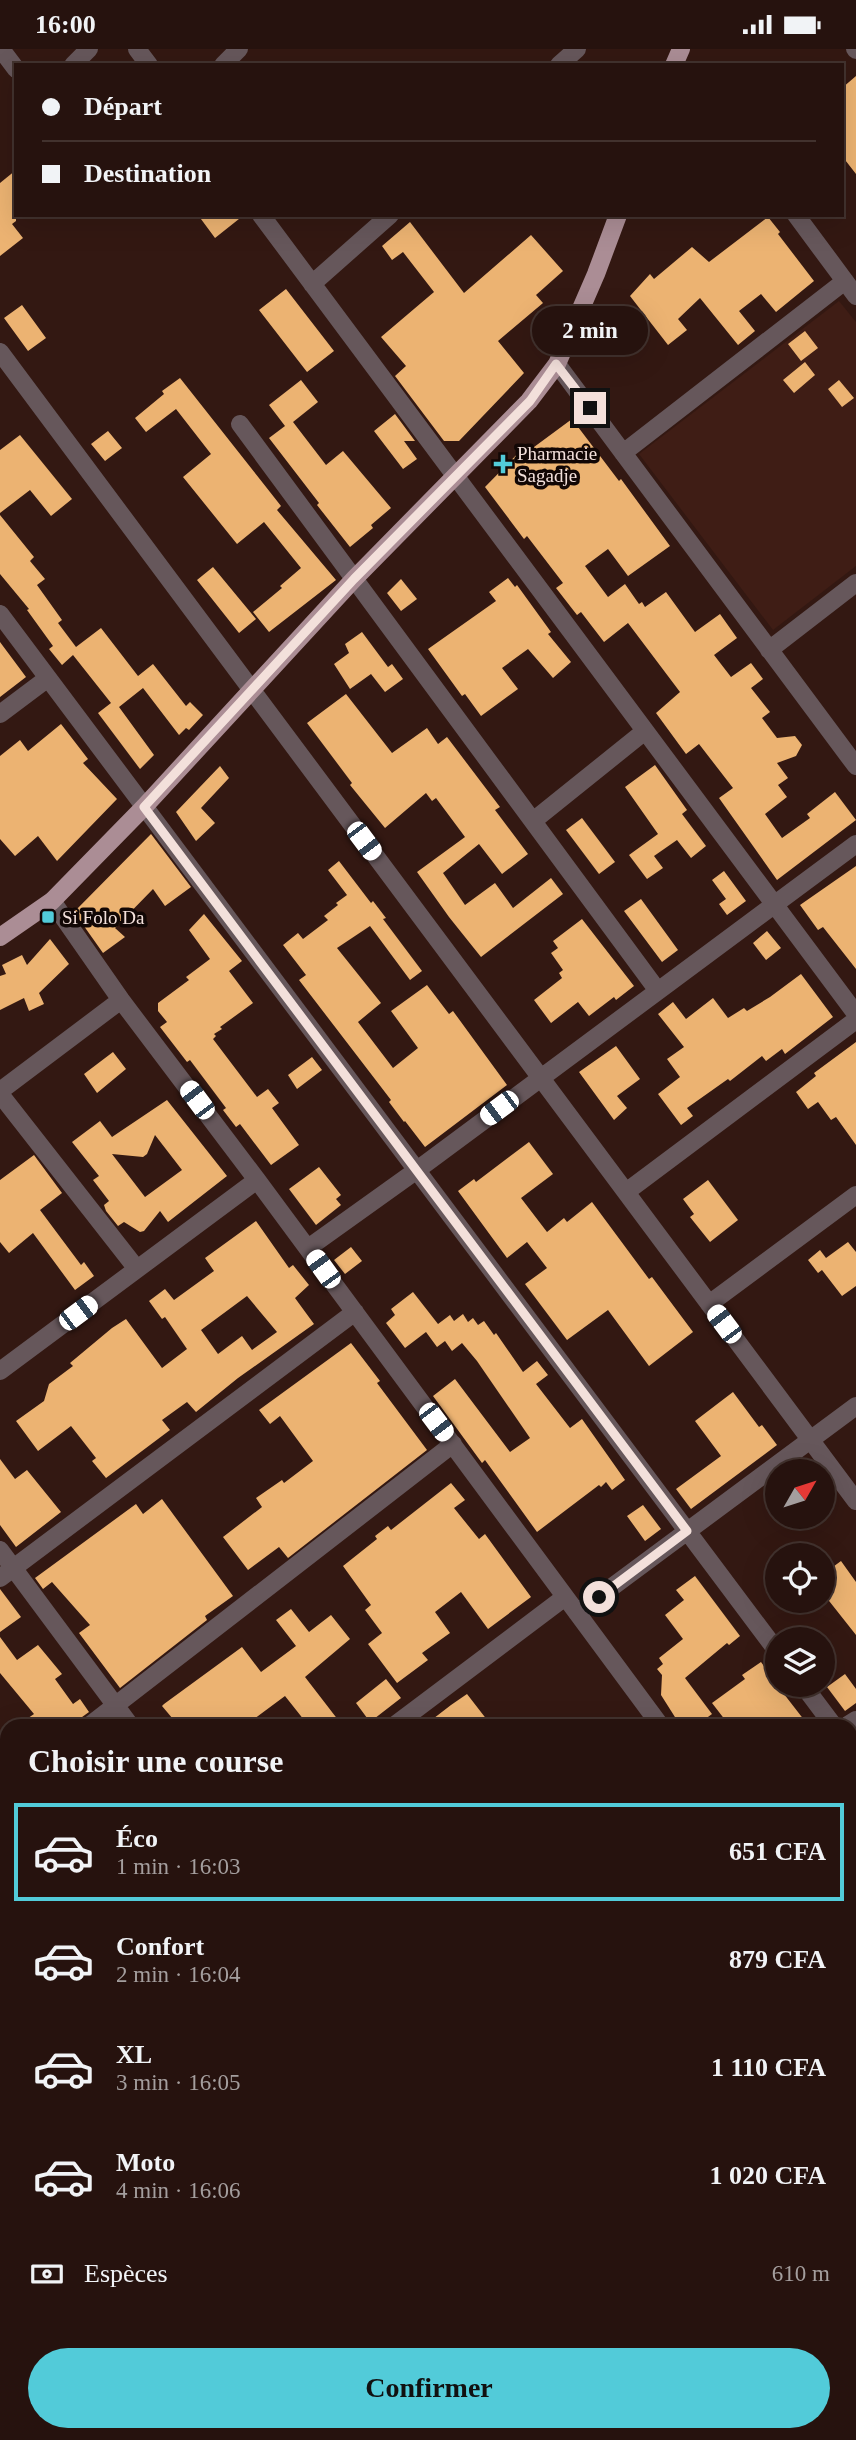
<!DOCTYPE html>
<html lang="fr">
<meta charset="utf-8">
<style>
:root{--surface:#26120e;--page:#2e1b17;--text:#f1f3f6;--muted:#a49e9e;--line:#42322e;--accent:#52cbd9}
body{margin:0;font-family:"Times New Roman",serif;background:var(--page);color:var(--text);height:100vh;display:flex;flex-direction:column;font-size:26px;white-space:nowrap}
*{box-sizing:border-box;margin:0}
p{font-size:23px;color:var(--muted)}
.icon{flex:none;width:38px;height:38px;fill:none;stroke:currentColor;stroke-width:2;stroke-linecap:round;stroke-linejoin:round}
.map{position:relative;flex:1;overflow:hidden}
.panel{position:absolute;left:0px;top:1670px;width:858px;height:723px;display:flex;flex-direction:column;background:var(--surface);border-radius:21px 21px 0 0;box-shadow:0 7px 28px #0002,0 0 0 2px var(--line)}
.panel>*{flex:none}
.hud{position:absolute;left:14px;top:14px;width:830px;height:154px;border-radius:0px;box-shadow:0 7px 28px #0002,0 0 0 2px var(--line);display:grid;align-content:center;height:154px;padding:0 28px;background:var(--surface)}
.needle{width:46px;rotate:51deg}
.tools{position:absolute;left:765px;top:1410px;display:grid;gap:14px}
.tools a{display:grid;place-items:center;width:70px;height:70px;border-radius:50%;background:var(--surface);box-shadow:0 7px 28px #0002,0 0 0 2px var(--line);font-size:35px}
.end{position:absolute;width:32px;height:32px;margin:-16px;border:9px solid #f3e0db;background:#111;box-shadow:0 0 0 4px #111}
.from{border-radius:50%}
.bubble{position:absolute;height:49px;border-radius:24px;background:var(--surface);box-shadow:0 7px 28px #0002,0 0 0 2px var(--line);font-size:23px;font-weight:700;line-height:49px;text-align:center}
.car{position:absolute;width:21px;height:42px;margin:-21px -10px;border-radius:9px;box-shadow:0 0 5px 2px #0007;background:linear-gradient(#fff 24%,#345 0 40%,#fff 0 76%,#345 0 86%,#fff 0)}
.hud b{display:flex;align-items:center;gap:24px;height:66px;font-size:26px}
.hud b+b{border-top:2px solid var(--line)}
.hud i{width:18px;height:18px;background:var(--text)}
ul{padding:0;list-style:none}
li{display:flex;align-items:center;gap:21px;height:98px;margin:0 14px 10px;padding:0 14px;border:4px solid transparent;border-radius:0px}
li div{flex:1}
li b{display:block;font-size:26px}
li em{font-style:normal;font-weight:700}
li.selected{border-color:var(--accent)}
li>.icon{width:63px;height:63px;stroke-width:1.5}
h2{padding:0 28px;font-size:32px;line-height:84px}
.pay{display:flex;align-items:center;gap:18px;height:77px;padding:0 28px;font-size:26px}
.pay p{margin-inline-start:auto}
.button{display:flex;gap:14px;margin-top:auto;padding:14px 28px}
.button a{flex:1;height:80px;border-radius:42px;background:var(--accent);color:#111;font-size:28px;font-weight:700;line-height:80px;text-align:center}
.status{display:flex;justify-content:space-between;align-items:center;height:49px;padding:0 35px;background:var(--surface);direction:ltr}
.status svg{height:19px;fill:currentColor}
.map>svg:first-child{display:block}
.built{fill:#3f1d15}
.building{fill:#ecb372;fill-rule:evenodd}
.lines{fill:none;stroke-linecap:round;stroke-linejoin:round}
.minor{stroke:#66575b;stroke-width:18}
.major{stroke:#ab8d95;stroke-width:18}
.route{stroke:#f3e0db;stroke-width:9}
.poi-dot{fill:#52cbd9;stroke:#120705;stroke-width:2.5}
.labels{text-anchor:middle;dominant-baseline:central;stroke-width:7;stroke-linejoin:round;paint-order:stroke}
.poi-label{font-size:19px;fill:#f3e0db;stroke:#120705;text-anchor:start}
</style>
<div class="status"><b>16:00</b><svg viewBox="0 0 49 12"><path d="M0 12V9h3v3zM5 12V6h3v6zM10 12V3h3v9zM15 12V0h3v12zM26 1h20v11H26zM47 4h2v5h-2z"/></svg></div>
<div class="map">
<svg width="856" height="2391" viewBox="0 0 856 2391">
<rect width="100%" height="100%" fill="#331812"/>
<path class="built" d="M839,252L856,273V517L773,581L639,405Z"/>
<path class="building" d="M856,27V125L842,107V39Z
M16,121V172L12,175L23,189L0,207V134Z
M198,166H244L215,189Z
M768,168L780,183L778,185L814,232L776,263L761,245L739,262L755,282L738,296L700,249L678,270L687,281L668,296L630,247L650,225L654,230L692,198L709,213Z
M410,173L464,244L531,186L563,222L536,246L543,254L498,292L524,324L459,392H444L395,327L406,317L381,288L434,243L403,203L392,211L382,197Z
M286,240L334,302L307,323L259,261Z
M22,256L46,289L28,302L4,269Z
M805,282L818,299L801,312L788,295Z
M805,313L815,326L794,344L783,331Z
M180,329L281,457L277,461L336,531L269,583L253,563L282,539L280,537L301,519L264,473L237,495L183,428L211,405L176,360L146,383L135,369L164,345L162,342Z
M301,331L318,353L293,373L326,416L343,402L391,459L371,476L373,479L350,498L317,456L319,454L269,389L285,377L269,356Z
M839,331L854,349L842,358L828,340Z
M395,365L415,392H404L417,410L403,420L374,382Z
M572,370L619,432L621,430L670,497L628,527L608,500L585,517L608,548L625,535L639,555L642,553L645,558L666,543L695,583L720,565L737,589L714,606L731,628L751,614L763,630L751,639L770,663L762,669L777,689L795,687L802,696L796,707L777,714L788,729L778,736L787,748L765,765L782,789L810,769L807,765L835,743L856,771L777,831L719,749L733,739L699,695L686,705L656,664L680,643L628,574L604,593L581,563L577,566L556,539L563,534L527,487L524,490L485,438L526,396L530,401Z
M108,382L122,399L105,412L91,395Z
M20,386L72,450L51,467L30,441L0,464V401Z
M0,466L34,508L30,512L45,530L37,536L62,571L58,574L76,598L101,579L138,627L153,615L186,657L190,653L203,666L189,681L186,679L179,686L143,639L119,658L154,706L140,720L98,664L111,654L73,606L62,616L49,600L53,597L27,561L29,560L0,525Z
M213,518L256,570L239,584L197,531Z
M508,529L515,538L517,536L551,583L548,585L571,613L553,629L528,600L502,619L518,640L481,667L465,645L462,647L428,600L496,552L489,543Z
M401,530L417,550L401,562L387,544Z
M362,583L388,618L392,615L403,630L385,643L371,625L350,640L334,615L349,604L345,595Z
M0,593L26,628L0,648Z
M346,645L392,704L427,679L438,695L447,688L500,758L495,761L528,805L502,825L479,795L443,824L465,856L495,834L513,859L551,829L563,845L481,908L449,868L417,823L465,788L436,749L432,752L426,744L385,779L350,736L352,734L307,674Z
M61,675L88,710L83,714L117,750L57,812L38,787L15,807L0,790V707L20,691L28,702Z
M655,716L687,761L682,765L706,797L691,809L677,791L654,807L663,819L647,830L629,806L658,785L625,738Z
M220,717L229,729L201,759L215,774L196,792L176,763Z
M582,769L615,813L599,825L566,781Z
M151,785L191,838L165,857L153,840L115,879L125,888L103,904L74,863Z
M339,812L371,854L373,852L386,869L383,870L422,922L410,931L370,877L337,899L381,954L358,973L393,1019L418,999L391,962L427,936L449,965L453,962L507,1036L425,1098L405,1072L404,1073L389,1053L391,1051L299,931L306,926L283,896L298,884L303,890L328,871L324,867L338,856L336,854L347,846L328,821Z
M856,817V920L823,878L818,881L800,856Z
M724,822L746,852L727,866L719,855L726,850L712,831Z
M641,850L678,901L662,913L624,862Z
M204,865L242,912L229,922L253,954L220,978L222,980L214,985L216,987L213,990L257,1048L268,1040L279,1054L272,1059L299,1096L271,1116L240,1075L236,1078L223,1061L226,1059L190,1011L187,1013L160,978L167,973L158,962V954L189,931L186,928L210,910L189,881Z
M582,870L634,937L616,951L614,948L589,967L578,953L551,974L534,951L562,929L559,924L563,921L551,904L558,899L553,892Z
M767,882L781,899L766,911L753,894Z
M50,890L69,915L39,944L44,955L29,962L24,949L0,961V927L6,925L2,916L22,906L27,916Z
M801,925L833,968L785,1005L782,1000L766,1012L762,1007L730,1032L728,1030L687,1059L693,1067L681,1076L658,1045L680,1028L667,1010L684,998L658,965L673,953L686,970L713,949L728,969L744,959L747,962L770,948Z
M856,993V1096L836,1068L831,1071L818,1053L808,1060L796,1043L816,1027L814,1024Z
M616,997L640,1030L617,1047L627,1059L614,1071L579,1023Z
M113,1003L126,1020L97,1044L84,1025Z
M312,1008L322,1021L297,1040L288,1026Z
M167,1051L227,1127L168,1173L160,1162L144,1182L140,1183L124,1173L118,1177L106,1162L104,1156L109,1152L93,1131L99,1127L72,1093L100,1072L112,1088ZM155,1086L182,1121L145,1148L112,1105L143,1108L147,1105Z
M529,1093L553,1125L521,1149L547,1183L564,1169L567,1173L592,1153L649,1230L652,1228L693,1283L649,1317L608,1261L567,1291L525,1235L547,1219L527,1193L507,1209L458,1142L474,1130L476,1133Z
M34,1106L62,1144L40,1161L81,1216L84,1213L94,1227L75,1241L33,1184L9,1204L0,1193V1131Z
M319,1118L341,1146L336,1150L341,1156L316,1176L289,1140Z
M708,1131L738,1171L710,1193L690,1168L694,1165L683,1150Z
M256,1172L289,1219L293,1216L309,1236L295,1249L314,1275L238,1329L196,1363L187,1353L162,1371L170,1381L106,1429L92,1412L96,1409L71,1377L38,1402L16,1372L44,1352L49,1335L73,1317L70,1314L112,1279L126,1270L162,1319L187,1300L165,1268L162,1270L149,1252L165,1240L174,1251L214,1222L205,1209ZM247,1247L277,1283L252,1301L242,1287L218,1305L201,1281Z
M848,1193L856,1203V1237L842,1247L822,1221L818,1224L808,1211L820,1201L826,1209Z
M351,1198L362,1212L345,1225L334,1211Z
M413,1243L438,1275L450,1266L454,1272L463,1265L468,1273L473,1269L478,1276L484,1272L494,1286L496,1284L523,1323L537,1312L548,1326L536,1335L570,1379L582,1370L625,1431L612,1441L606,1433L601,1438L599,1436L537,1483L485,1411L482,1414L433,1347L455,1330L510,1403L530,1389L477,1312L462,1294L452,1302L445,1292L437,1298L426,1283L405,1299L386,1274L395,1266L391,1260Z
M351,1294L380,1332L377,1334L427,1401L288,1509L279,1498L248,1521L223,1488L262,1458L256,1449L282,1431L284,1434L313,1412L280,1367L270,1375L259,1361Z
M733,1343L759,1378L762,1376L777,1396L691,1460L676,1440L721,1407L695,1372Z
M0,1410L15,1430L27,1421L61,1463L16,1498L0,1476Z
M451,1434L465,1451L454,1459L479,1490L485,1485L531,1548L488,1580L461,1543L435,1563L450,1584L422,1604L428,1611L397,1634L368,1595L382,1584L365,1561L371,1556L343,1517L377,1490L375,1487L388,1477L391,1481Z
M162,1450L233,1547L205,1567L207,1571L120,1639L79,1584L90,1576L52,1533L43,1540L35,1529L136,1455L143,1465Z
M643,1456L661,1480L645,1492L627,1467Z
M841,1512L856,1533V1586L822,1543V1526Z
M695,1527L740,1587L729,1596L727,1594L685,1629L712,1665L697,1676H680L661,1646L662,1626L657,1620L663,1615L659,1609L683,1590L665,1566L684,1551L676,1541Z
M0,1540L21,1568L0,1583Z
M291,1560L309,1583L331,1566L350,1590L305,1628L342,1676H308L285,1647L246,1676H178L162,1657L164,1655L242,1598L261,1623L296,1597L276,1571Z
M0,1588L17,1611L38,1596L62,1625L55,1630L73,1655L80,1650L89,1663L71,1676H18L34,1665L0,1624Z
M761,1613L777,1636L808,1676H729L712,1654L745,1630L742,1626Z
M845,1625L856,1640V1654L845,1662L827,1638Z
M386,1630L401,1649L370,1673L356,1654Z
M467,1645L491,1676H425L451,1656Z"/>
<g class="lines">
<path class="minor" d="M1,0L16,20
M137,0L149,16
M855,0L856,1
M73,16L89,0
M223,16L239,0
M559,16L577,0
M261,166L856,965
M796,166L856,247
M312,235L390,166
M0,303L856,1452
M557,315L856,717
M240,375L658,942
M623,404L845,232
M0,565L777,1602
M769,601L856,534
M0,665L48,629
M533,772L645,682
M52,852L121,951L257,1131L660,1676
M0,1042L121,951
M0,1045L137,1220
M626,1143L856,971
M308,1199L417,1121L856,795
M709,1255L856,1146
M0,1322L257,1131
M0,1501L130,1676
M0,1529L355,1263
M577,1564L856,1357
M803,1636L833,1676
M90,1676L453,1395
M395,1676L565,1548
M848,1676L856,1671
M850,1700L856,1707
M0,1747L7,1741
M850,1871L856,1867
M850,1934L856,1942
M0,1972L7,1967
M0,2038L7,2048
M850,2171L856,2167
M0,2191L7,2186
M469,2385L473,2391
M653,2385L657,2391
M1,2391L9,2385
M158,2391L165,2385
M554,2391L562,2385"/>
<path class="major" d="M674,16L681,0
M0,888L52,852L144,758L354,530L529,352L557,315L596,225L618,166"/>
</g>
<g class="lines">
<path class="route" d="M590,359L556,315L530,352L354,530L144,758L687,1482L599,1548"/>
</g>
<g class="poi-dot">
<path d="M499.5 404.5h7v7h7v7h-7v7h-7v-7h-7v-7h7z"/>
<rect x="41" y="861" width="14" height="14" rx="3.5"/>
</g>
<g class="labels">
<g class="poi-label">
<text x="517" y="404">Pharmacie<tspan x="517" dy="22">Sagadje</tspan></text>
<text x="62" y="868">Si Folo Da</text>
</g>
</g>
</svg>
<div class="tools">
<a><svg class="needle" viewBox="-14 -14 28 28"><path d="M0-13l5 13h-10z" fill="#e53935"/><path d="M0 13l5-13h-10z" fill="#a49e9e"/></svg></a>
<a><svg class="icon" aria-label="locate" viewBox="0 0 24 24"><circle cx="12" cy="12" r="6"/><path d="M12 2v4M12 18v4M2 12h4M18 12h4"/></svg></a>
<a><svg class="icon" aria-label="layers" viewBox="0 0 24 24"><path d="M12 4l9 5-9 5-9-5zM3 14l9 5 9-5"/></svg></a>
</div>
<i class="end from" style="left:599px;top:1548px"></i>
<i class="end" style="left:590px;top:359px"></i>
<div class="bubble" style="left:532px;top:257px;width:116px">2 min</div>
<i class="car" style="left:364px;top:792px;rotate:143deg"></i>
<i class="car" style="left:197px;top:1051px;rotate:323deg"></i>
<i class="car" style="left:499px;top:1059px;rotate:233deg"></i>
<i class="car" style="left:323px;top:1220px;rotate:324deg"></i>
<i class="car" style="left:78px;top:1264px;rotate:53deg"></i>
<i class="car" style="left:724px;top:1275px;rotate:323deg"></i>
<i class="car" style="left:436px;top:1373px;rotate:143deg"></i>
<div class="hud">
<b><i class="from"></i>Départ</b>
<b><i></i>Destination</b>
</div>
<section class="panel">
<h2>Choisir une course</h2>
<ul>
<li class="selected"><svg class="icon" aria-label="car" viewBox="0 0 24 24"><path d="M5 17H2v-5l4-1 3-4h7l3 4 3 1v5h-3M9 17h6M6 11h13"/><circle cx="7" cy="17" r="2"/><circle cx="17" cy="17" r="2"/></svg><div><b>Éco</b><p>1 min · 16:03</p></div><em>651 CFA</em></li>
<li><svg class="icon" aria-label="car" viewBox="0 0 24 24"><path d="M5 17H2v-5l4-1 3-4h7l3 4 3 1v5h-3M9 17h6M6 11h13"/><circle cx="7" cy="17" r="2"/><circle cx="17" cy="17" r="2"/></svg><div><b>Confort</b><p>2 min · 16:04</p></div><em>879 CFA</em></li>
<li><svg class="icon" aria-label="car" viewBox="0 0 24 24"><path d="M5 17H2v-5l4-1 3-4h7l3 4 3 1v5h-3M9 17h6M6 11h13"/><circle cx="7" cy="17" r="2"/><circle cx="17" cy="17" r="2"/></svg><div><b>XL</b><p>3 min · 16:05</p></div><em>1 110 CFA</em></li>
<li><svg class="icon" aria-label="car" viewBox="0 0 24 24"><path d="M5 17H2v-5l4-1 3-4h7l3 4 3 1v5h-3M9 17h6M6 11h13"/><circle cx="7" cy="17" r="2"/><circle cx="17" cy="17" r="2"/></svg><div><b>Moto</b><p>4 min · 16:06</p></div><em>1 020 CFA</em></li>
</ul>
<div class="pay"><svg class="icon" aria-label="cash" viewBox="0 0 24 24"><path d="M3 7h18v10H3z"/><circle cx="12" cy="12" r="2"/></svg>Espèces<p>610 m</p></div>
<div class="button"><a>Confirmer</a></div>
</section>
</div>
